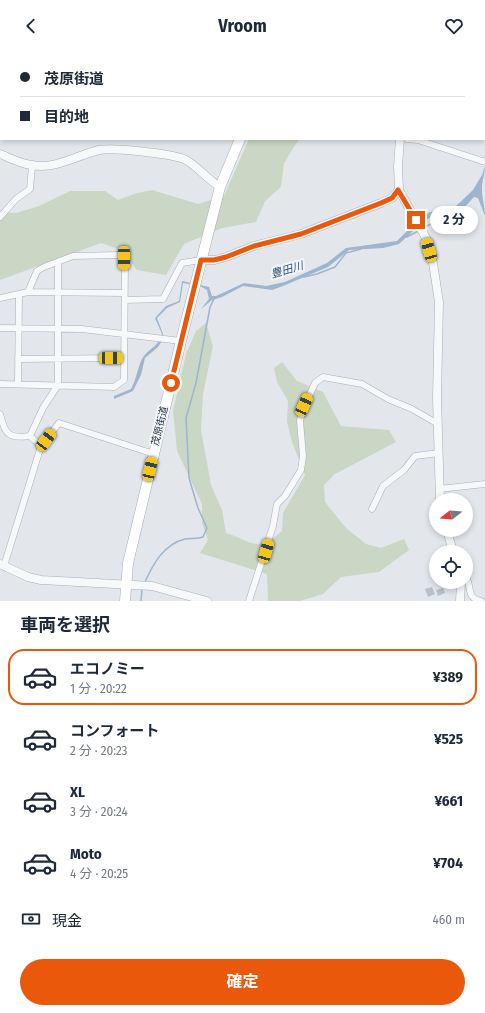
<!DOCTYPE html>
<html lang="ja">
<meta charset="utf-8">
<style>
:root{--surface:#fff;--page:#f6f6f7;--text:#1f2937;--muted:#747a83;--line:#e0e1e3;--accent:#ea580c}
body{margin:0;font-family:"Fira Sans Condensed","Noto Sans JP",sans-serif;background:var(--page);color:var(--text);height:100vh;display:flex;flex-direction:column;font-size:15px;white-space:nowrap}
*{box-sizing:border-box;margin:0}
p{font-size:13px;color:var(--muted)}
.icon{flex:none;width:22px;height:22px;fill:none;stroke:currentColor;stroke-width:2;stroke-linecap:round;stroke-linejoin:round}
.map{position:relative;height:549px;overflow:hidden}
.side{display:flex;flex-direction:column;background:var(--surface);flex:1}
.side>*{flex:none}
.hud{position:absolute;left:0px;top:0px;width:485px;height:88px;box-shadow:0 2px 6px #0003;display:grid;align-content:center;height:88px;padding:0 20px;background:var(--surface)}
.needle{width:26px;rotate:253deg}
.controls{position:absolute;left:429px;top:441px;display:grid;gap:8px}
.controls a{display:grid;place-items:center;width:44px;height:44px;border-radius:50%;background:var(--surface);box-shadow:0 2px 6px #0003;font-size:20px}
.end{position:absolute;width:18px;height:18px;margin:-9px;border:5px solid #ea580c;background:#fff;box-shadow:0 0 0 2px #fff}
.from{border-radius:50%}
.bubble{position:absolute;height:28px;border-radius:14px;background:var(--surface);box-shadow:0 2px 6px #0003;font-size:13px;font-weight:700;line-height:28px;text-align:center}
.car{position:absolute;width:12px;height:24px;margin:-12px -6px;border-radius:5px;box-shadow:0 0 3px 1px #0007;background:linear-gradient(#f5c518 24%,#345 0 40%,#f5c518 0 76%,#345 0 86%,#f5c518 0)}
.hud b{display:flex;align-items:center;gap:14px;height:38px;font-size:15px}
.hud b+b{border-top:1px solid var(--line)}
.hud i{width:10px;height:10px;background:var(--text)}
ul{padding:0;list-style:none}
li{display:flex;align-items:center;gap:12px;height:56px;margin:0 8px 6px;padding:0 12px;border:2px solid transparent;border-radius:16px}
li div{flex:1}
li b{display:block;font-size:15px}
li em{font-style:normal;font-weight:700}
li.current{border-color:var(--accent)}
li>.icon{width:36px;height:36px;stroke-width:1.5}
h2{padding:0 20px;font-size:18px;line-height:48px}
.pay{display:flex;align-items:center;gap:10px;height:44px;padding:0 20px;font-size:15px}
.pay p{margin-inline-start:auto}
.action{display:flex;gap:8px;margin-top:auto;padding:8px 20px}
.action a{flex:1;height:46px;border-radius:24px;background:var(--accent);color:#fff;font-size:16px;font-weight:700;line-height:46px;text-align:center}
header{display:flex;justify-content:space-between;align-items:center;height:52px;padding:0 20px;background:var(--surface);font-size:18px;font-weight:700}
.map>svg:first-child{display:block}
.green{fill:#c9d7c4}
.water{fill:#9db5ce}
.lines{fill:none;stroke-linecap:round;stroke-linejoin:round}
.stream{stroke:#9db5ce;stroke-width:1.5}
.building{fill:#bac0ca}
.minor-casing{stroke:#a8aeb7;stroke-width:7}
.tertiary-casing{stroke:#a8aeb7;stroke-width:9}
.primary-casing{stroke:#a2abb9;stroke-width:11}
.minor{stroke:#f7f8fa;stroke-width:6}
.tertiary{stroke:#f7f8fa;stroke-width:8}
.primary{stroke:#fff;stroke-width:10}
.route{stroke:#ea580c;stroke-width:5}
.labels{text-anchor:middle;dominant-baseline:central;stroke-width:4;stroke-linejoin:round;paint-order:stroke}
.street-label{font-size:10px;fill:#2a3446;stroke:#f3f6f9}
.water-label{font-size:11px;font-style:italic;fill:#31537d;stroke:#f3f6f9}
</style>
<header><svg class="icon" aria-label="back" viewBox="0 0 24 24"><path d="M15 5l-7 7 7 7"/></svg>Vroom<svg class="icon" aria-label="heart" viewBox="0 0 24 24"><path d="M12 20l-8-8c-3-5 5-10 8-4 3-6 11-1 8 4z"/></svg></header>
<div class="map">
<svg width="485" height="549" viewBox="0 0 485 549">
<rect width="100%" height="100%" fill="#e3e7ec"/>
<path class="green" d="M249,87H299L284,111L281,135L265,149L256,170L222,176L184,192L166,223L137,218L122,198L101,191L0,228V160L16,161L39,154L70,139H105L118,148L137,141L152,138L198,152L224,144Z
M206,271L213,294L203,342L201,378L211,433L222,458L226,481C253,490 257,501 282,479L283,461L305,423L292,390L287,370L288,349L277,330L274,316L282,310L297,329L323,340L341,374L389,378L396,390L335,422L324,433L325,450L346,476L366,492L381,496L404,487L409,498L379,520L341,525L323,542L300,549H268L267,522L200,501L208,488L202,471V452L177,399L173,359L186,302L196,279Z"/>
<path class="water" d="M485,114C485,123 481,132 482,139C482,147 485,155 485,164L478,146L474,145L462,158L434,163L423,170L399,192L383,196L349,198L328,215L283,234L272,238L243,234L222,245L212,248L201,257L209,247L207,238L200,234L183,231L180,250L167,256L157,266L163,282L162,289L158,295L145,306L141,323L133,339L114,347V344L131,337C137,327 138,311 144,304C151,295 159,294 162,282L155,266L166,254L179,249L182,229L209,235L212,244H216L244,231L266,234L285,230L327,211L346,196L397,189L420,166L430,160L455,155L473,138L482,123Z"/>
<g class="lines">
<path class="stream" d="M423,176L457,158
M407,185L418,179
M304,225L317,222L335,215L346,201L361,197
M145,530C153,512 164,492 185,487C191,486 197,487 203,485L207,476L198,456L189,426L186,366L196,331L210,255L214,247
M141,549L142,537"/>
</g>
<path class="building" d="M432,535L435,542L428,545L425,537Z
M443,536L445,541L438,544L436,538Z"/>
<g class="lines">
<g class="minor-casing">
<path id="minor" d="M407,87L418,88L485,110
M0,165L16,147L30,137L32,114
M28,240L124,241
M0,246L28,240L37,219L44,215L73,204L119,203L125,206L124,328L114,335L0,332
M125,248L163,247L182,211L201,208
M0,276L82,277L181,289
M18,307L124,306
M18,332L19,243
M0,362C5,382 8,387 30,384L41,394
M30,384L43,356L58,333V210
M439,437L485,432
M372,457L383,434L404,418L415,404L439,401
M4,514L41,394L59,371L154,402
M466,525C472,535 466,546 481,549
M249,549L273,474L277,452L285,444L301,418L303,404L300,369L302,360L315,331L323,325L362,332L388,347L412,357L438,372"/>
</g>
<g class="tertiary-casing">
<path id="tertiary" d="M392,0L393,1
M400,87L398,114L399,138L426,186L433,211L439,250L437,346L440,448
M0,102C10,106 21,112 32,113C54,118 78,103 99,98C113,95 171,102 184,107C194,111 208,128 220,135
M201,208H215L226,205L254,194L301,182L381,151L392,146L399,138
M447,478L453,500
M0,512L28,525L41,528L152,534L207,549
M460,549L461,530"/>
</g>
<g class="primary-casing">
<path id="primary" d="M295,1V0
M125,549L128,511L181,289L220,135L240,87"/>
</g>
<use href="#minor" class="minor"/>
<use href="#tertiary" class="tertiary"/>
<use href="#primary" class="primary"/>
</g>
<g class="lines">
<path class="route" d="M171,331L201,208H214L226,205L254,194L301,182L381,151L392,146L398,138L416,168"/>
</g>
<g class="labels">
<g class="street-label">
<text transform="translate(160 374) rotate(-76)">茂原街道</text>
</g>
<g class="water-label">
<text transform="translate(287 218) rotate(-16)">豊田川</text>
</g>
</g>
</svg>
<div class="controls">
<a><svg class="needle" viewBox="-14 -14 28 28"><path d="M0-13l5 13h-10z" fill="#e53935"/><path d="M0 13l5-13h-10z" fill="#747a83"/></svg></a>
<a><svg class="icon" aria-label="locate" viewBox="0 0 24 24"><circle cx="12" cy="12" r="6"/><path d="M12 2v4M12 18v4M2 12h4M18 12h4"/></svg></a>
</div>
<i class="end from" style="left:171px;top:331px"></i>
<i class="end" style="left:416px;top:168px"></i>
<div class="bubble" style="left:430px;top:154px;width:48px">2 分</div>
<i class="car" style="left:429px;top:198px;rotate:344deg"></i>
<i class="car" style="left:124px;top:206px;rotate:180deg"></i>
<i class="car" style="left:111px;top:306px;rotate:90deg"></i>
<i class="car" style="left:304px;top:353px;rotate:24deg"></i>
<i class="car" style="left:46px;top:388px;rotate:37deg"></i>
<i class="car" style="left:150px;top:417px;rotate:13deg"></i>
<i class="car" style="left:266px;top:499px;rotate:16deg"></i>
<div class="hud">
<b><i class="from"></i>茂原街道</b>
<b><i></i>目的地</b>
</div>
</div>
<section class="side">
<h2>車両を選択</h2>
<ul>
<li class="current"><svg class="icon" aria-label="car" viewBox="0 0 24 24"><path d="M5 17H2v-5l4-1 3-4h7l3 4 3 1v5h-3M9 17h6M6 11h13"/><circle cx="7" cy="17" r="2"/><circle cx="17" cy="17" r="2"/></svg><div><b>エコノミー</b><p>1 分 · 20:22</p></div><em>¥389</em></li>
<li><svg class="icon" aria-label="car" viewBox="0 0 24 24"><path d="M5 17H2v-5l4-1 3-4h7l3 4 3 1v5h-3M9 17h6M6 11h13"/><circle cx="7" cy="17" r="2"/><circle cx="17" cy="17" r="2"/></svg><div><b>コンフォート</b><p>2 分 · 20:23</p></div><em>¥525</em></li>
<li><svg class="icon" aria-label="car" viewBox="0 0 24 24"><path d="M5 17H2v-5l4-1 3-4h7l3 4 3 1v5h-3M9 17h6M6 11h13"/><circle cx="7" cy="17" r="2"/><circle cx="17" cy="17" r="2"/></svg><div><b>XL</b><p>3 分 · 20:24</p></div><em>¥661</em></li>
<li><svg class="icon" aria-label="car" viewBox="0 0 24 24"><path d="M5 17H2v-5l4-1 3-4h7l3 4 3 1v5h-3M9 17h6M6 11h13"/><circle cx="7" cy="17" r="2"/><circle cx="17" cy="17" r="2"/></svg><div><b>Moto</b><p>4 分 · 20:25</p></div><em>¥704</em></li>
</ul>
<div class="pay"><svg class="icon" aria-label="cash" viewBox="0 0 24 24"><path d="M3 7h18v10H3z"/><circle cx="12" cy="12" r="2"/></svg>現金<p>460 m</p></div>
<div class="action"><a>確定</a></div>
</section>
